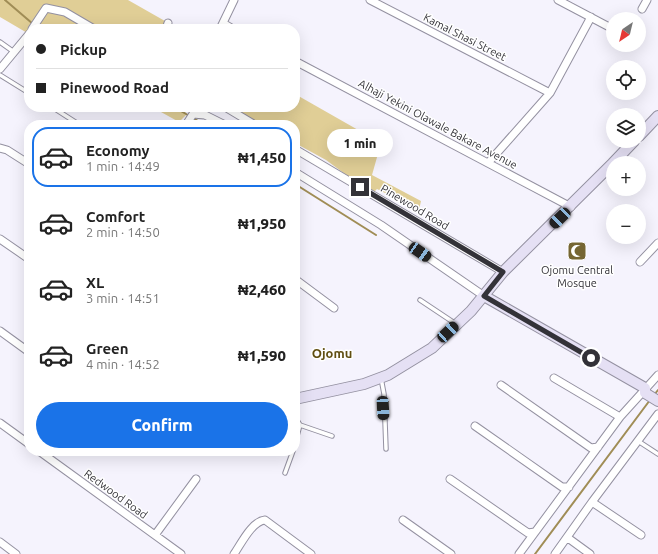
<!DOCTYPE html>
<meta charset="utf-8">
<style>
:root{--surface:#fff;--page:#f6f6f6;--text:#222;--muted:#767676;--line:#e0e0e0;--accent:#1a73e8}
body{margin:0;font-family:Ubuntu,sans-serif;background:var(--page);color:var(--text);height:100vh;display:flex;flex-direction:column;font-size:15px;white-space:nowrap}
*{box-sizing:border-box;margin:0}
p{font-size:13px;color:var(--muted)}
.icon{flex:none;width:22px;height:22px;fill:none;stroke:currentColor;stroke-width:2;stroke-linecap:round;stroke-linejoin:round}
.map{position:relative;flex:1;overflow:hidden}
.drawer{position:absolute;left:24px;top:120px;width:276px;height:336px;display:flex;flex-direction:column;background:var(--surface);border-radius:16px;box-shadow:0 4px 16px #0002}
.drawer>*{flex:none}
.guide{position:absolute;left:24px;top:24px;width:276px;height:88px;border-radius:16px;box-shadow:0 4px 16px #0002;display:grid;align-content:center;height:88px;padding:0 12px;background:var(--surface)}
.needle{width:26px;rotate:215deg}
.controls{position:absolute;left:606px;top:12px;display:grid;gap:8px}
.controls a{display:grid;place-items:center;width:40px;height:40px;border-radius:50%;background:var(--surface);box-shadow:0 4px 16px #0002;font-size:20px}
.end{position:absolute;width:18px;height:18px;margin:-9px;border:5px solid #333238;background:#fff;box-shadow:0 0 0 2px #fff}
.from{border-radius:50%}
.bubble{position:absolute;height:28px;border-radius:14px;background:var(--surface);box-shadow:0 4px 16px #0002;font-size:13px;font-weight:800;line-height:28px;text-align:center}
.car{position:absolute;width:12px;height:24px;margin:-12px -6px;border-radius:5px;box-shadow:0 0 3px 1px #0007;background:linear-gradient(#222 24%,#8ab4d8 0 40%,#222 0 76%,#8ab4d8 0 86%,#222 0)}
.guide b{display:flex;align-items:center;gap:14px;height:38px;font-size:15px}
.guide b+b{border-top:1px solid var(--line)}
.guide i{width:10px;height:10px;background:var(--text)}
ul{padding:7px 0 0;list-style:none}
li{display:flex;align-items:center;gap:12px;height:60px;margin:0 8px 6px;padding:0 4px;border:2px solid transparent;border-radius:16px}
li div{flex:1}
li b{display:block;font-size:15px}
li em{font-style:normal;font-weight:800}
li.current{border-color:var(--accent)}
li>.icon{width:36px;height:36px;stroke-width:1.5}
.action{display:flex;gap:8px;margin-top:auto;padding:8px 12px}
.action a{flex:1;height:46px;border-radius:24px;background:var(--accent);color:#fff;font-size:16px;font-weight:800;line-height:46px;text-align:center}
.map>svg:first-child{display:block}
.green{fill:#e0ce96}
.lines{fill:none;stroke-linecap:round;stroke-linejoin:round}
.stream{stroke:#a08d56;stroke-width:2}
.lane-casing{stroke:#9491a1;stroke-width:5.5}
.street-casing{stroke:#9491a1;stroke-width:9}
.secondary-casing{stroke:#9491a1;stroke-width:12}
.lane{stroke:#fff;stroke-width:3.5}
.street{stroke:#fff;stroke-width:7}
.secondary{stroke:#e5e0f4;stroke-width:10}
.route{stroke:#333238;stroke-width:5}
.labels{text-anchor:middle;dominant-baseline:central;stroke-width:3;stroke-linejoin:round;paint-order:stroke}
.street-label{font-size:11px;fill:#333238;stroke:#fff}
.poi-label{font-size:11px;fill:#333238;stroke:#fff}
.quarter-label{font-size:13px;font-weight:bold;fill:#614f12;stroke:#fff}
</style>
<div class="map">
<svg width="658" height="554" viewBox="0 0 658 554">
<rect width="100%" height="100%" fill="#f5f3fd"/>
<path class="green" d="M0,0H128L179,29H29V34L0,17Z
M295,94L381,143L372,175L421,201L419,210L377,189L372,194L326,160L295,143V125H261L227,107H295Z
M152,107H184L186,115L179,122Z"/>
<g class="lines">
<path class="stream" d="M5,0L33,24
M174,107L205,125
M295,184L376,235
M654,395L658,390
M535,554L650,400"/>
<g class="lane-casing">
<path id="lane" d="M0,42L14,52
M0,75L29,93
M52,107L80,125
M420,300L456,324
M381,378L384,394L386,449
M295,417L300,425L332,436
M638,441L658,454
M295,443L300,425
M285,473L293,451"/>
</g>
<g class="street-casing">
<path id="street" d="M370,0L550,93
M558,0L613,29
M642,9L647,0
M223,23L233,29
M32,29L46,8L65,12L94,29
M166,29L168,23
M220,29L234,0
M295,61L571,207
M0,69L29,34
M225,107L255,125
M186,125L193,114L205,115L225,125
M0,148L7,150L29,164
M295,149L503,272
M488,163L550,93L591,17
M295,172L381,225L484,296
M0,239L29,259
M640,262L658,243
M295,279L334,308
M0,331L29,352
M554,378L620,417
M501,385L591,448L598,447
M0,423L29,444
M475,426L562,487H569
M39,451L181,554
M450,479L528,533L535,532
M592,502L641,535
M403,520L451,554
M155,535L196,479
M568,538L590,554
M0,542L16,554
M234,554C241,544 252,521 265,520L311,554
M519,554L620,417L658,375
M555,554L592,502L658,414"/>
</g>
<g class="secondary-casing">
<path id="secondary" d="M639,136L658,116
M613,163L634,141
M484,296L645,388V393L658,401
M295,399L364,384L388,375L432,348L471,311L503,272L613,163"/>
</g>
<use href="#lane" class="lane"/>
<use href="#street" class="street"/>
<use href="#secondary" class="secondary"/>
</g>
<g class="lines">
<path class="route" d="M360,187L503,272L484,296L591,358"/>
</g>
<defs>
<g id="mosque-square" transform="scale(1)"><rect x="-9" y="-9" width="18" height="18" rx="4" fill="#766633" stroke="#fff"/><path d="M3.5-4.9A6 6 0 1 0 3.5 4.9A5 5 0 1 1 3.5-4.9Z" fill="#fff"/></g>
</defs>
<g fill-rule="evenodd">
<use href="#mosque-square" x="577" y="251"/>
</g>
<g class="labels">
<g class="street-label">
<text transform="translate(465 37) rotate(27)">Kamal Shasi Street</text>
<text transform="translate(438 124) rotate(28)">Alhaji Yekini Olawale Bakare Avenue</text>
<text transform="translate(415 207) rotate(31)">Pinewood Road</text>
<text transform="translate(116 494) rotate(36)">Redwood Road</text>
</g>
<g class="poi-label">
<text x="577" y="270">Ojomu Central<tspan x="577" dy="13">Mosque</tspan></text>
</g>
<g class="quarter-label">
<text x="332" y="353">Ojomu</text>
</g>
</g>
</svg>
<div class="controls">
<a><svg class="needle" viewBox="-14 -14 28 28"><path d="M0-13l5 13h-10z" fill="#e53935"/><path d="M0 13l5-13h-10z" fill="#767676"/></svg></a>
<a><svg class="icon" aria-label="locate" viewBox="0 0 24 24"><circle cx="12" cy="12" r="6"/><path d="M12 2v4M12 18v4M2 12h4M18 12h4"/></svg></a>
<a><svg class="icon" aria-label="layers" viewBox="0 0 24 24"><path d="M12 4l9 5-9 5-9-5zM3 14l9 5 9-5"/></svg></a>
<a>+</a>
<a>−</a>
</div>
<i class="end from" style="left:591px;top:358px"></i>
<i class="end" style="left:360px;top:187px"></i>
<div class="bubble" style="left:327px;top:129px;width:66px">1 min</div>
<i class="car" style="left:560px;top:218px;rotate:226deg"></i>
<i class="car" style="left:420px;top:252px;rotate:124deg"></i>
<i class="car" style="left:448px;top:332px;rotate:47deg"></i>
<i class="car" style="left:383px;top:408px;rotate:177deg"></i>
<div class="guide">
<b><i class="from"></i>Pickup</b>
<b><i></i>Pinewood Road</b>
</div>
<section class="drawer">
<ul>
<li class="current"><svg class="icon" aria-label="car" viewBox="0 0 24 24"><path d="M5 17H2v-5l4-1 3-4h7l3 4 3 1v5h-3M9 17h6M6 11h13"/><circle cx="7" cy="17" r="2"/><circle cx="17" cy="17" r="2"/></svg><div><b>Economy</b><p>1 min · 14:49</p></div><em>₦1,450</em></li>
<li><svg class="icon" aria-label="car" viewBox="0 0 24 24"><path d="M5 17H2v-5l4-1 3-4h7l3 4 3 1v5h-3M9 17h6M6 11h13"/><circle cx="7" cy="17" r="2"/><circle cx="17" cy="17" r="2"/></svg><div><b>Comfort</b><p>2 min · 14:50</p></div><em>₦1,950</em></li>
<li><svg class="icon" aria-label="car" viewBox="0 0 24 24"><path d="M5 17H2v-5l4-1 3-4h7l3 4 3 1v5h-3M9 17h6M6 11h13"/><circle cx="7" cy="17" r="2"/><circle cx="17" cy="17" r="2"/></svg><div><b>XL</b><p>3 min · 14:51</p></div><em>₦2,460</em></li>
<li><svg class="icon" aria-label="car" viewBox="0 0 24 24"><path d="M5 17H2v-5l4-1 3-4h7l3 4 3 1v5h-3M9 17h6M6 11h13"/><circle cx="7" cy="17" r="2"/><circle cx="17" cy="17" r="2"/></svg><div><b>Green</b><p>4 min · 14:52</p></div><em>₦1,590</em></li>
</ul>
<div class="action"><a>Confirm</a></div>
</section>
</div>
